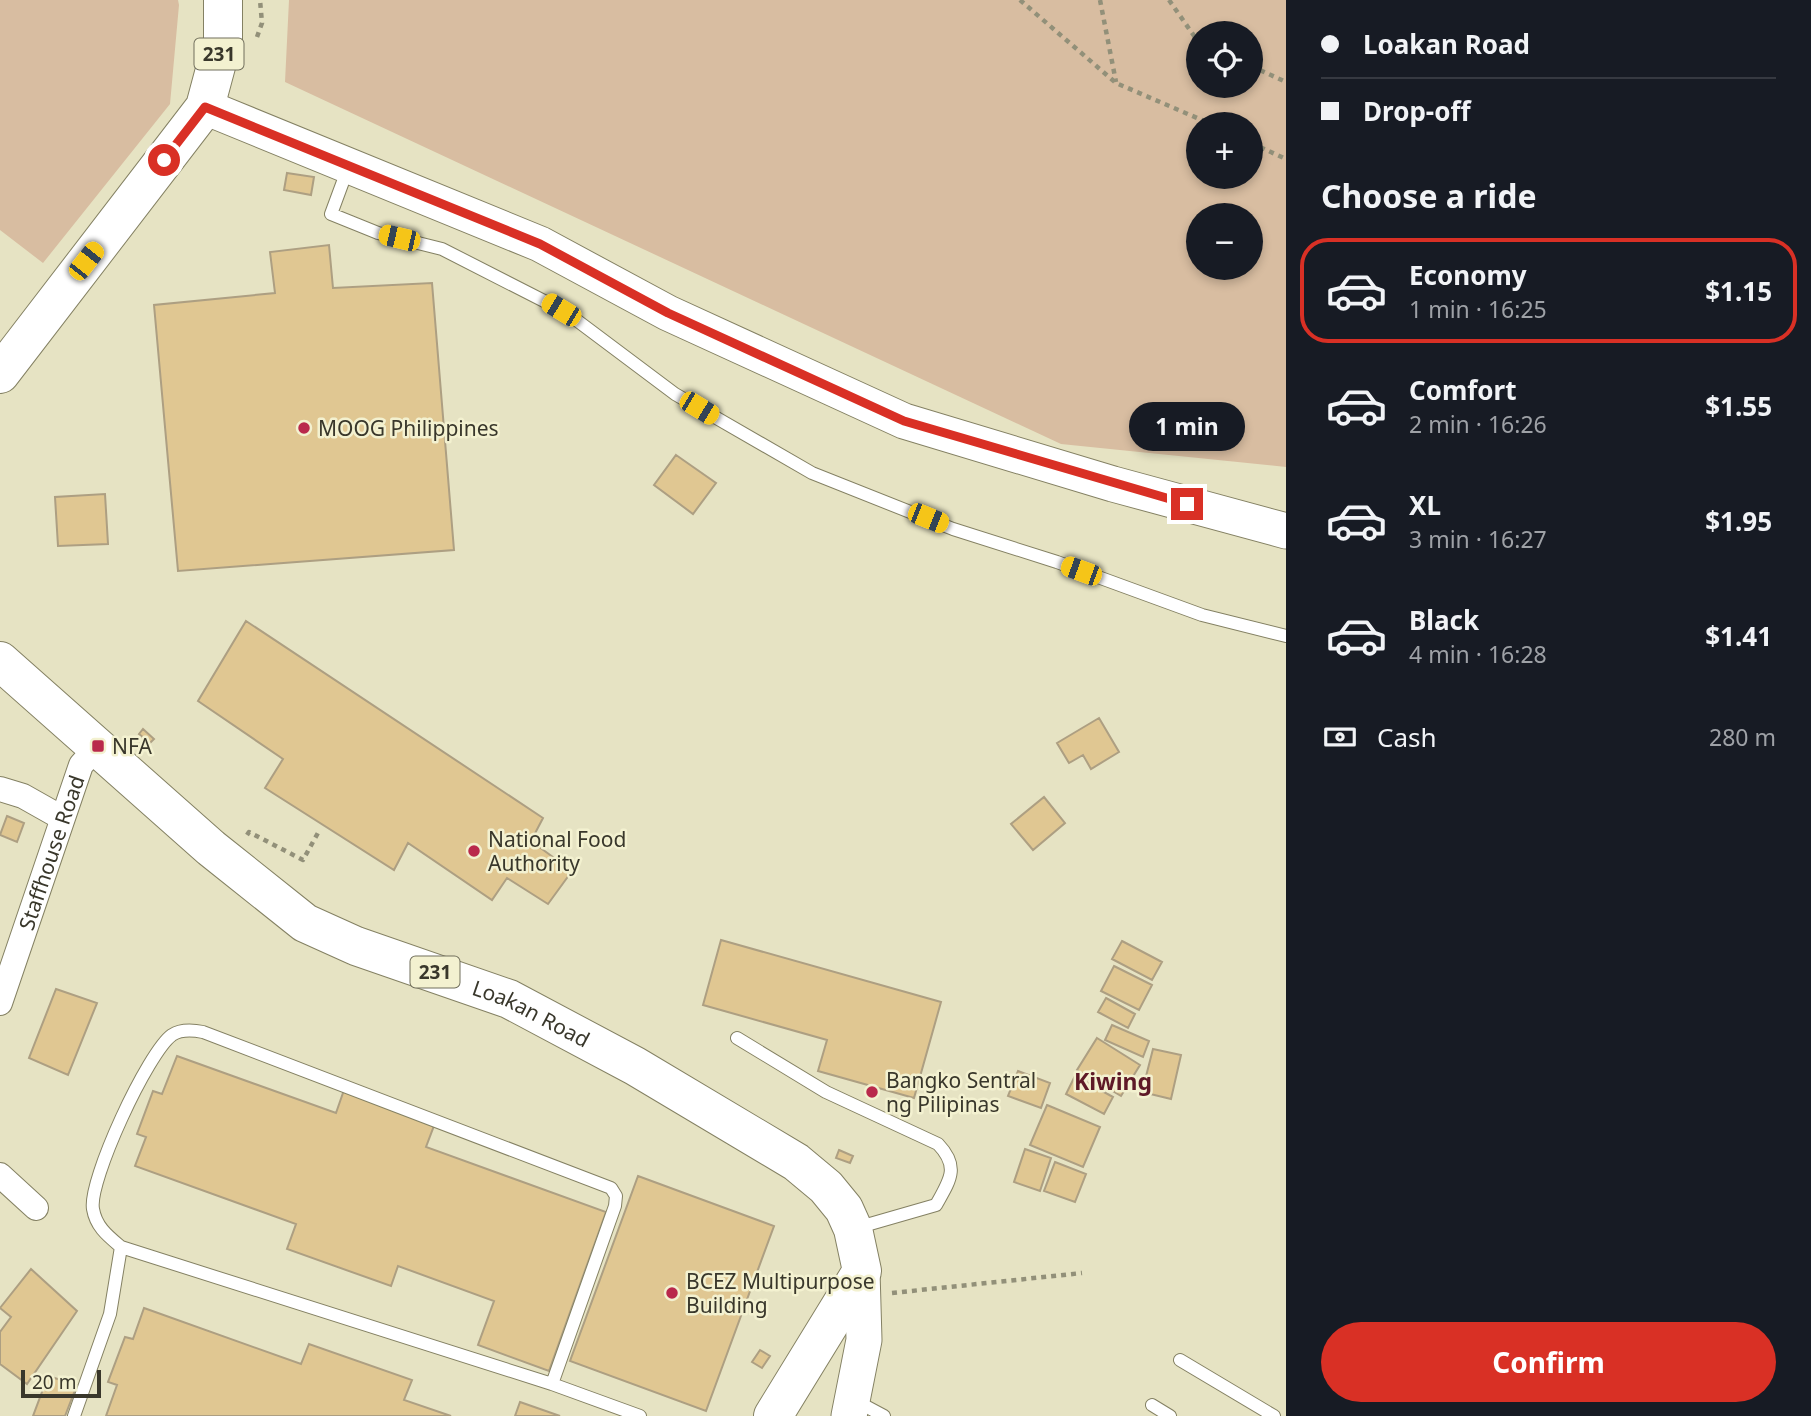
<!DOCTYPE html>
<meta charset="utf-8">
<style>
:root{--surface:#171b24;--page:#242831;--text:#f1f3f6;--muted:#9ea1a6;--line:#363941;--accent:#d93025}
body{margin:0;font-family:"Noto Sans",sans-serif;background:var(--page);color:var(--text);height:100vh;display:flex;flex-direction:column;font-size:26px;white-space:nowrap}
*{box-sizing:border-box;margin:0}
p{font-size:23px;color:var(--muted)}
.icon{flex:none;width:38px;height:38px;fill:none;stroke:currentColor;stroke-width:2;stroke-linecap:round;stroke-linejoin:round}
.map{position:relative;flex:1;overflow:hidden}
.sheet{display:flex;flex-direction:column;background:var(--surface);width:525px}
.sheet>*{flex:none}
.hud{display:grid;align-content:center;height:154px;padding:0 35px;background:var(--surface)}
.buttons{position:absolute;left:1186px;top:21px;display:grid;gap:14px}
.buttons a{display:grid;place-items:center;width:77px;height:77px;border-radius:50%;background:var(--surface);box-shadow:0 4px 10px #0003;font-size:35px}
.scale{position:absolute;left:21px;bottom:18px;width:80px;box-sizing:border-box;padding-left:7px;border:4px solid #39372b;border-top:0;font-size:19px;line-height:24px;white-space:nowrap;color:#39372b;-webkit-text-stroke:5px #f3f1d0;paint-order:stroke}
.end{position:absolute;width:32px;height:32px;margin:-16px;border:9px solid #d93025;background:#fff;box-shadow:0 0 0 4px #fff}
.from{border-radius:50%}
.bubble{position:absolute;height:49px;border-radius:24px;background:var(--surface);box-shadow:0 4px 10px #0003;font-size:23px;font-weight:700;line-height:49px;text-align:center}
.car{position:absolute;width:21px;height:42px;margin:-21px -10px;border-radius:9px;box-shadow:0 0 5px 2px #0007;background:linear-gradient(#f5c518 24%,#345 0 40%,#f5c518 0 76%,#345 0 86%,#f5c518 0)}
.hud b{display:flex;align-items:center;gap:24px;height:66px;font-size:26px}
.hud b+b{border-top:2px solid var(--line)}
.hud i{width:18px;height:18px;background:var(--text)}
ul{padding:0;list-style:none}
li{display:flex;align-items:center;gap:21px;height:105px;margin:0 14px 10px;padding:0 21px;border:4px solid transparent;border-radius:28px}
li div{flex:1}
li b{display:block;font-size:26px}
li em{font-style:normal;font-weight:700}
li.active{border-color:var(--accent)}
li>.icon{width:63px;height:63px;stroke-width:1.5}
h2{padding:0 35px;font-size:32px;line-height:84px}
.pay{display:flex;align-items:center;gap:18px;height:77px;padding:0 35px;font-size:26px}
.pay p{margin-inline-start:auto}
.button{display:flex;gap:14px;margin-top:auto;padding:14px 35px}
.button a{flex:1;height:80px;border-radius:42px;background:var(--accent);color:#fff;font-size:28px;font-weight:700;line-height:80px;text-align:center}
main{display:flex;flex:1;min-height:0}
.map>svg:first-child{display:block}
.green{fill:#d8bda1;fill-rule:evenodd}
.building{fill:#e0c792;stroke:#ad9f82;stroke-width:2}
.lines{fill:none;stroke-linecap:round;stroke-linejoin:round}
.lane-casing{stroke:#848163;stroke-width:14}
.street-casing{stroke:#848163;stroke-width:26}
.secondary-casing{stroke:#848163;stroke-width:37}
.primary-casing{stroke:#848163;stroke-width:40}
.path{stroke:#929079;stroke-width:4.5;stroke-dasharray:5 5;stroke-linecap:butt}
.lane{stroke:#fff;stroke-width:12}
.street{stroke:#fff;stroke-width:24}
.secondary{stroke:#fff;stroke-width:35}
.primary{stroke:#fff;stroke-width:38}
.route{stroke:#d93025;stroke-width:9}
.poi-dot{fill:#b9294c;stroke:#f3f1d0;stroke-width:2.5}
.labels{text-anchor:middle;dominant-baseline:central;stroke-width:5;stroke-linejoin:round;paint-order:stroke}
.shield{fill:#f3f1d0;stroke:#716f5c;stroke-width:2}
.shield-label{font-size:19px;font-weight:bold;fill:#39372b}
.poi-label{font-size:21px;fill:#39372b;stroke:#f3f1d0;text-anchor:start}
.street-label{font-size:21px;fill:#39372b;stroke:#f3f1d0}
.neighbourhood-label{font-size:23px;font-weight:bold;fill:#5e1927;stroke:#f3f1d0}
</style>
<main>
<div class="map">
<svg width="1286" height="1416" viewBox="0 0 1286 1416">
<rect width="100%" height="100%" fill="#e6e3c3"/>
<path class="green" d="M0,0H178L179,5L170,104L43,263L0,230Z
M289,0H1286V467L1061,444L285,82ZM1251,33V86H1199V33ZM1251,124V177H1199V124ZM1251,215V268H1199V215Z"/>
<path class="building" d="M287,173L314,177L311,195L284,190Z
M329,245L333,288L432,283L454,550L178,571L154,305L275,293L270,252Z
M676,455L716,483L693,514L654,485Z
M105,494L108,544L58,546L55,497Z
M246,621L543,818L531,841L572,871L548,904L507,878L492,900L408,843L394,870L265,788L283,759L198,701Z
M1099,718L1119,752L1091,769L1083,755L1069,763L1057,743Z
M143,729L154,739L150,743L139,734Z
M1044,797L1065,823L1033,850L1011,824Z
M7,816L24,823L17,842L0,835Z
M721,940L941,1002L914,1098L818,1071L827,1040L703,1005Z
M1122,941L1162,962L1152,980L1112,959Z
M1114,966L1152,985L1139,1010L1101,991Z
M56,989L97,1003L68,1075L29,1058Z
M1106,998L1135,1014L1128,1028L1098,1012Z
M1112,1025L1149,1041L1143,1057L1105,1040Z
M1097,1038L1140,1065L1121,1096L1077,1070Z
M1153,1049L1181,1055L1171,1099L1142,1092Z
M177,1056L336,1113L344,1090L435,1123L426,1147L606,1212L549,1371L478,1345L494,1301L398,1266L391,1286L287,1249L296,1224L135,1166L146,1137L137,1134L153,1091L162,1094Z
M1018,1071L1050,1083L1041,1108L1008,1096Z
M1075,1076L1113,1097L1104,1114L1066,1094Z
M1047,1105L1100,1127L1083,1167L1030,1145Z
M1025,1149L1051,1158L1040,1191L1014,1182Z
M839,1150L853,1156L850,1163L836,1158Z
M1055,1162L1086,1174L1075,1202L1044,1191Z
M638,1176L774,1226L706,1411L570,1361Z
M31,1269L77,1311L27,1384L0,1364V1332L11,1317L0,1308Z
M144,1308L301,1364L309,1344L412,1380L404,1400L451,1416H106L117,1385L108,1382L125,1337L133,1339Z
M760,1350L770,1356L762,1368L752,1362Z
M48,1376L77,1385L65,1416H33Z
M520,1402L560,1416H515Z"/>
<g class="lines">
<g class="lane-casing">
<path id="lane" d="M348,168L331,214L378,233L442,249L546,302L575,319L675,394L812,473L953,529L1057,562L1202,615L1286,636
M737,1038L826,1092L938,1144C960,1167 950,1180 936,1205L856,1228
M1180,1360L1274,1416
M552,1384L615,1206L616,1196L611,1188L203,1032C193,1030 181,1029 172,1035C148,1052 88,1181 93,1209C96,1227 108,1236 121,1247L552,1384L640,1416
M854,1400L884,1416
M1152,1405L1170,1416
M74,1416L110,1314L121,1247"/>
</g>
<g class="street-casing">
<g id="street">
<path d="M0,789L23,796L62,818"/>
<path id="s1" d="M0,1003L81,765L98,746"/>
<path d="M0,1175L36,1208"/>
</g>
</g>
<g class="secondary-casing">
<path id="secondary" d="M205,107L540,244L668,313L904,421L1113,484L1286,531
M849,1416L864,1340L862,1271"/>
</g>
<g class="primary-casing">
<g id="primary">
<path d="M0,374L205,107L223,40V0"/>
<path id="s2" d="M0,661L211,848L305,923L356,946L509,999L635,1066L796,1162L826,1187L844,1209L853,1229L862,1271L773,1416"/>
</g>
</g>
<path class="path" d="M1020,0L1116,83L1211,124
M1100,0L1116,82
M1169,0L1199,43
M257,37L262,23L260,0
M1251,66L1286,82
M1251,143L1286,159
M247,835L249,832L303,860L319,831
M892,1293L1082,1273"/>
<use href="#lane" class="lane"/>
<use href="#street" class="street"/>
<use href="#secondary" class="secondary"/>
<use href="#primary" class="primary"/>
</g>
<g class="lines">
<path class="route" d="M164,160L205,107L540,244L668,313L904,421L1187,504"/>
</g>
<g class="poi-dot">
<circle cx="304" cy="428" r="7"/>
<rect x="91" y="739" width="14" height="14" rx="3.5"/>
<circle cx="474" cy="851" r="7"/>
<circle cx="872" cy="1092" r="7"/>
<circle cx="672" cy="1293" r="7"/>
</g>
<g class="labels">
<g class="shield">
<rect x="194.5" y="38.5" width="49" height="31" rx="5"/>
<rect x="410.5" y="956.5" width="49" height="31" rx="5"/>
</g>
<g class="shield-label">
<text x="219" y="54">231</text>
<text x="435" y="972">231</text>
</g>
<g class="poi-label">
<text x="318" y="428">MOOG Philippines</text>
<text x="112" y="746">NFA</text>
<text x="488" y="839">National Food<tspan x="488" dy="24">Authority</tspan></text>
<text x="886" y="1080">Bangko Sentral<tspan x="886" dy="24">ng Pilipinas</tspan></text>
<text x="686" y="1281">BCEZ Multipurpose<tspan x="686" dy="24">Building</tspan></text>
</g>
<g class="street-label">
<text stroke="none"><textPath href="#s1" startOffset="159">Staffhouse Road</textPath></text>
<text stroke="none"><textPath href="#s2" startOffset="646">Loakan Road</textPath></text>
</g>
<g class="neighbourhood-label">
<text x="1113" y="1081">Kiwing</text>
</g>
</g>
</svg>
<div class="buttons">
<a><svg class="icon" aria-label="locate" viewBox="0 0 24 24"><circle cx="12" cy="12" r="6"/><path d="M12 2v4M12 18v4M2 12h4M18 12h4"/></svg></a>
<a>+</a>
<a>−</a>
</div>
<div class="scale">20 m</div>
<i class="end from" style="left:164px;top:160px"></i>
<i class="end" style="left:1187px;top:504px"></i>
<div class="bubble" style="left:1129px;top:402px;width:116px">1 min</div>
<i class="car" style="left:399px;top:238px;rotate:283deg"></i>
<i class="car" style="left:86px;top:261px;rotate:38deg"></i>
<i class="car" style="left:561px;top:310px;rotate:301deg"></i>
<i class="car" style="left:699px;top:408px;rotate:121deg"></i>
<i class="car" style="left:928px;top:518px;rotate:112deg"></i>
<i class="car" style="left:1081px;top:571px;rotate:290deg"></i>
</div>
<section class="sheet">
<div class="hud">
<b><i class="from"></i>Loakan Road</b>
<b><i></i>Drop-off</b>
</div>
<h2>Choose a ride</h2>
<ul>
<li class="active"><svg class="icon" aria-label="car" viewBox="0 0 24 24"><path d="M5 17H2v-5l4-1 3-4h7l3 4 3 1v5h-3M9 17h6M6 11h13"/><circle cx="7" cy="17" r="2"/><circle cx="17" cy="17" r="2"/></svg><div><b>Economy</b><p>1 min · 16:25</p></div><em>$1.15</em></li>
<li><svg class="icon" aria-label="car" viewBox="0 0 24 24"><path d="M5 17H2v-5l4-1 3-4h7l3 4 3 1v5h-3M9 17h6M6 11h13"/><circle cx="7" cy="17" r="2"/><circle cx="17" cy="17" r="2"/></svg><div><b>Comfort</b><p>2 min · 16:26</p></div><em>$1.55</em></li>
<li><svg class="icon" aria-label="car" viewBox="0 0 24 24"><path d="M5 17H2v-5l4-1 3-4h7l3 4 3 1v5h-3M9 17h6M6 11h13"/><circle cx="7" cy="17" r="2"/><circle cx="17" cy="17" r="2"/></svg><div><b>XL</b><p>3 min · 16:27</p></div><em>$1.95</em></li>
<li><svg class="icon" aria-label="car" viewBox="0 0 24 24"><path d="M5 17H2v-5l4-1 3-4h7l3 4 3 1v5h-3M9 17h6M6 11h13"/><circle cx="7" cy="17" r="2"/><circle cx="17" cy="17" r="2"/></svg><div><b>Black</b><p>4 min · 16:28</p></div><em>$1.41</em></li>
</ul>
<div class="pay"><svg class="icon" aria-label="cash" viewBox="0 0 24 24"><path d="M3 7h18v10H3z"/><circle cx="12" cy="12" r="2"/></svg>Cash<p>280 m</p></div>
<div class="button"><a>Confirm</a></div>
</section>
</main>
